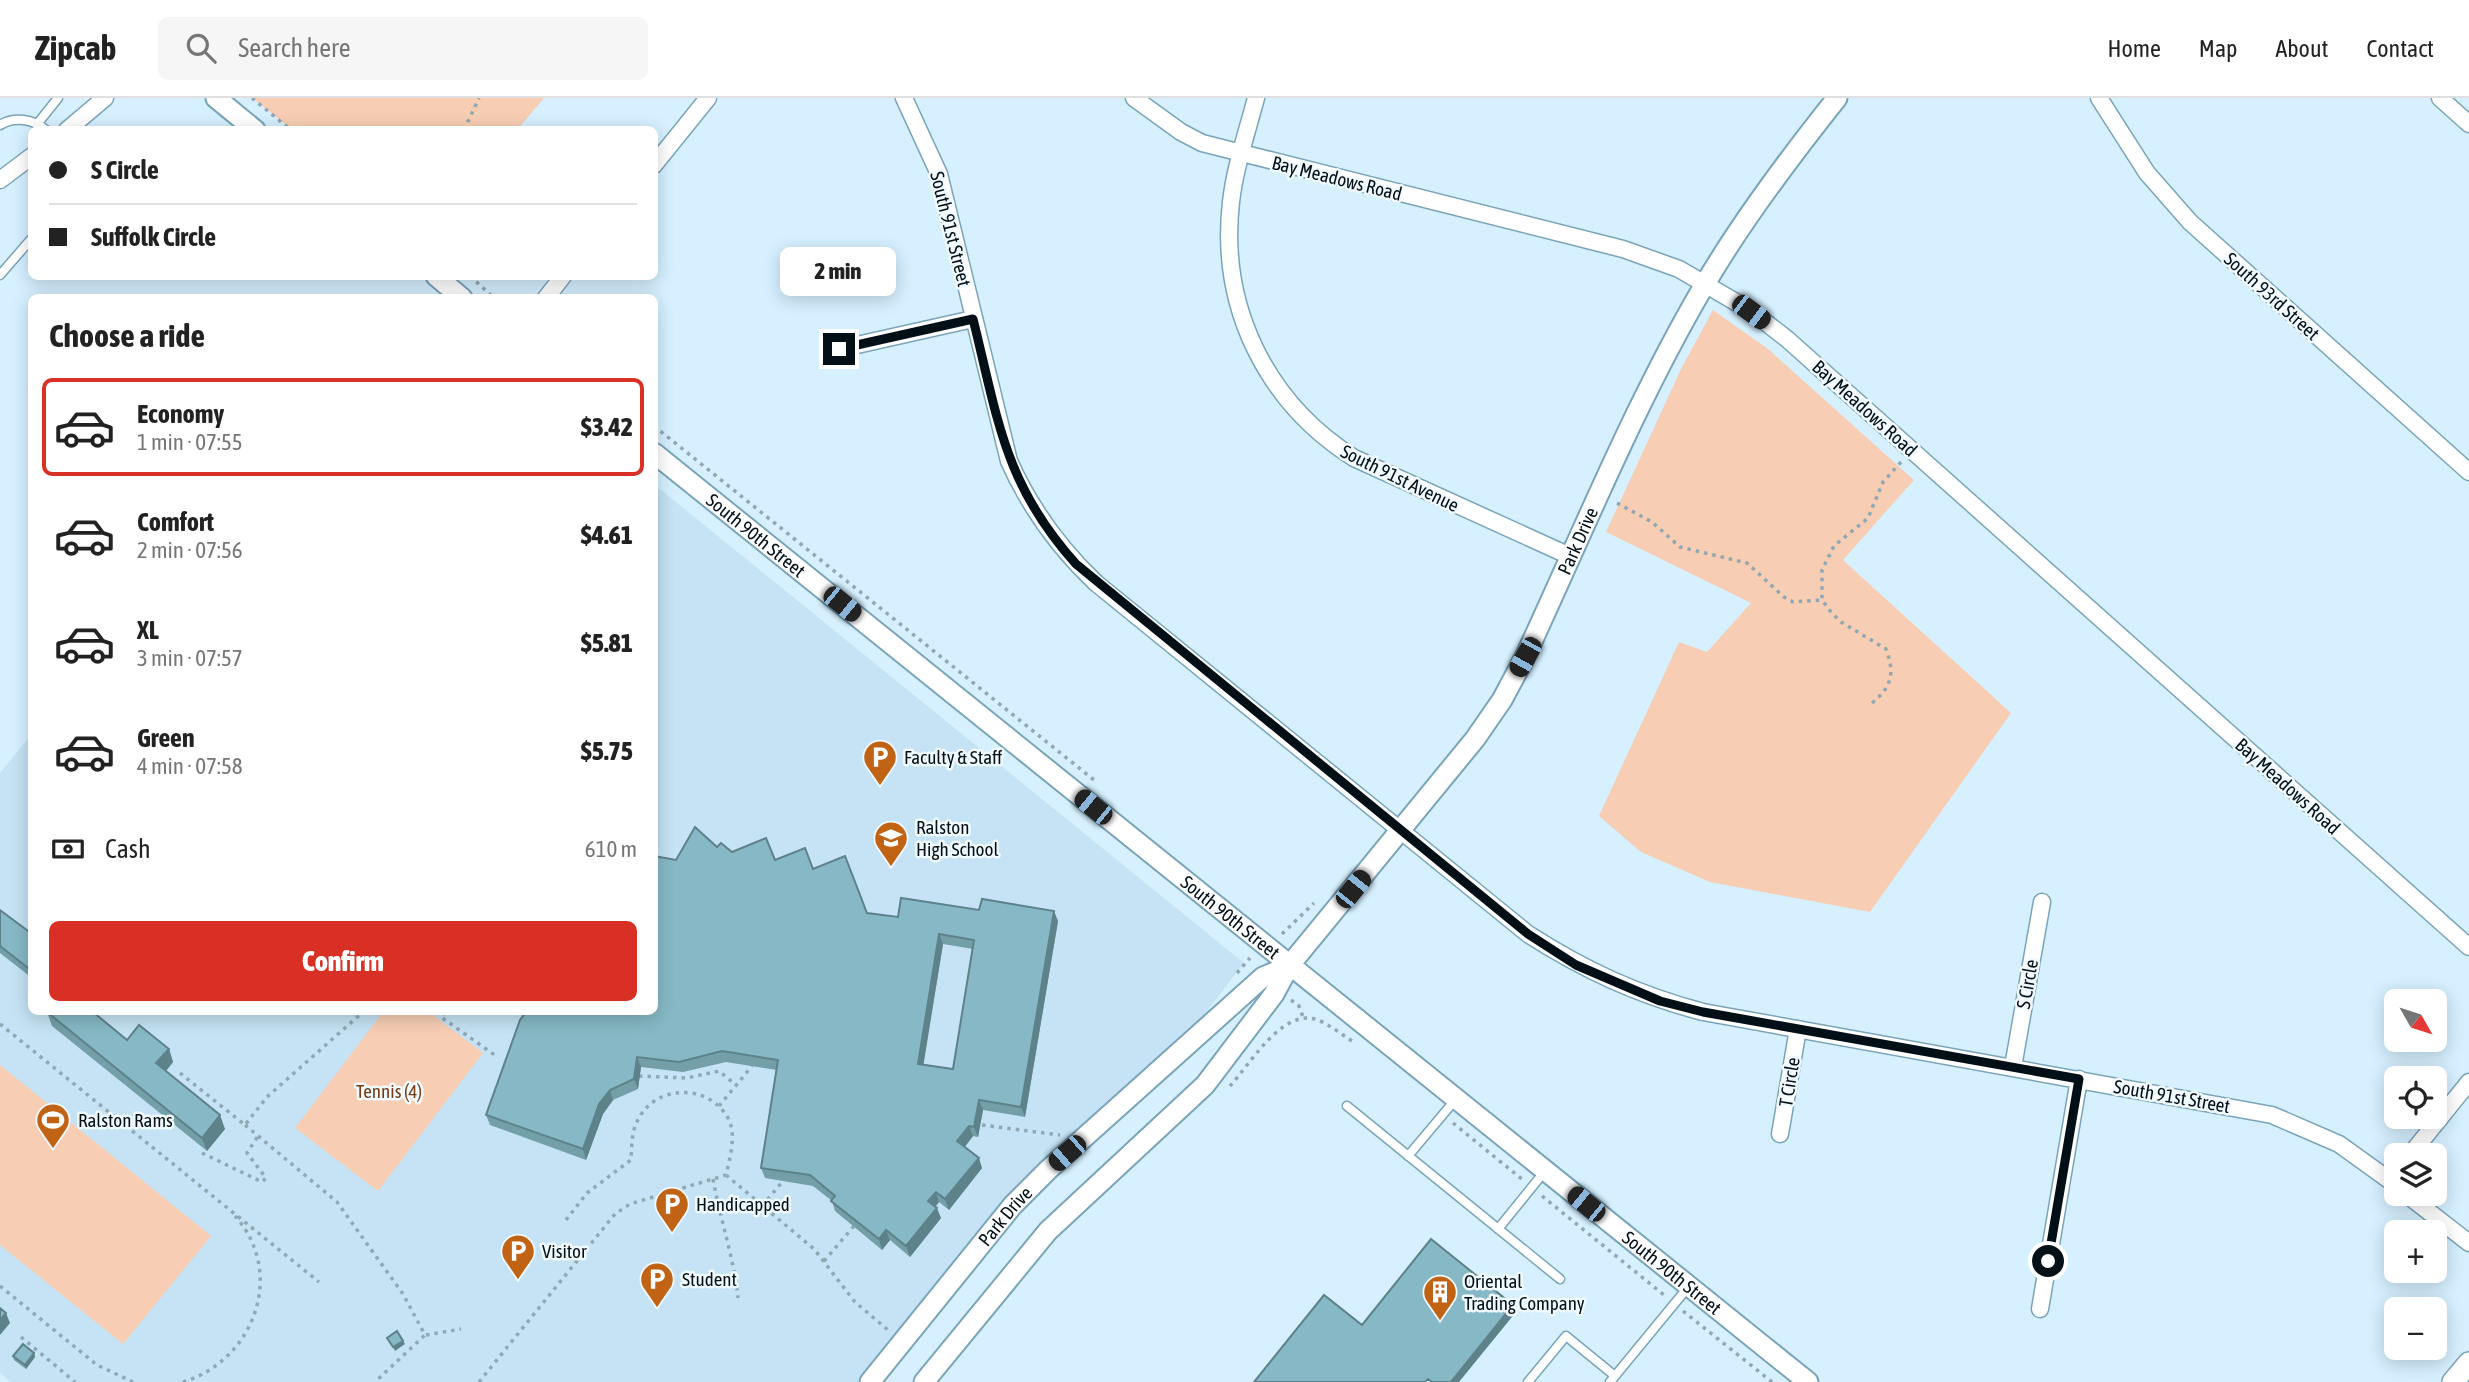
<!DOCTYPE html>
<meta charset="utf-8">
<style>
:root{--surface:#fff;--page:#f6f6f6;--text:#222;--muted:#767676;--line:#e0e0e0;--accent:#d93025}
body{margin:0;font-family:"Asap Condensed",sans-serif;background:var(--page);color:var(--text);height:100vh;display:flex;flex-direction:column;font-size:26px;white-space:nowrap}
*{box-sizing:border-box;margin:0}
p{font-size:23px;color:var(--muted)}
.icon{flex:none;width:38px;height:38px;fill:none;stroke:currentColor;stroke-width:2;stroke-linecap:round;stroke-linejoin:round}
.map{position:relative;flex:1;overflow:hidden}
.side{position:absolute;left:28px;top:196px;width:630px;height:721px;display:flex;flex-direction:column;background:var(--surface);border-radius:10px;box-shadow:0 4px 18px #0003}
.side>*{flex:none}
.hud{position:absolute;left:28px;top:28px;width:630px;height:154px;border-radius:10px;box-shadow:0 4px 18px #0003;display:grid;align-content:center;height:154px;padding:0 21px;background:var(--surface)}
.needle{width:46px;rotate:129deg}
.tools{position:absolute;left:2384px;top:891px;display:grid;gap:14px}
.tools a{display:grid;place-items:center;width:63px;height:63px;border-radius:10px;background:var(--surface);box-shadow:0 4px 18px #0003;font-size:35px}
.end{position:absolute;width:32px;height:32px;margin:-16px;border:9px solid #020f17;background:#fff;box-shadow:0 0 0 4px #fff}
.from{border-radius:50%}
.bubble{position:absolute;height:49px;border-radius:10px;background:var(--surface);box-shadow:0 4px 18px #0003;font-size:23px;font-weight:800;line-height:49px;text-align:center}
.car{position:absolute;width:21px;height:42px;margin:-21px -10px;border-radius:9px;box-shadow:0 0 5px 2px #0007;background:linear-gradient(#222 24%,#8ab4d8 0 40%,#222 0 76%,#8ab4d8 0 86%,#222 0)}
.hud b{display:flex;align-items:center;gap:24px;height:66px;font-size:26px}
.hud b+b{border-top:2px solid var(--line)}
.hud i{width:18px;height:18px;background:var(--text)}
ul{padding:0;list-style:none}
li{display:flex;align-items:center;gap:21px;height:98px;margin:0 14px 10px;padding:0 7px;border:4px solid transparent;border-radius:10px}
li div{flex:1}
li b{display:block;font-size:26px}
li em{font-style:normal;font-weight:800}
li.selected{border-color:var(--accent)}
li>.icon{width:63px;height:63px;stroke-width:1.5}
h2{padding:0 21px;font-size:32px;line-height:84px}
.pay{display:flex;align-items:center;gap:18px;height:77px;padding:0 21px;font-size:26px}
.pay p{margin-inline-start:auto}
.button{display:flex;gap:14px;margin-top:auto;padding:14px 21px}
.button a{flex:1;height:80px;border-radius:10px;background:var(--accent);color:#fff;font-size:28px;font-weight:800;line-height:80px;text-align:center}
header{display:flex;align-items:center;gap:42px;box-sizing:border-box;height:98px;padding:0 35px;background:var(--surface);border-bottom:2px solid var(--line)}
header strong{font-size:33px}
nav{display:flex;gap:38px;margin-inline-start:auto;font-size:24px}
.search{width:490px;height:63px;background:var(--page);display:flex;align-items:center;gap:18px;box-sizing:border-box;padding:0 24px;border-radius:10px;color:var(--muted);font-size:26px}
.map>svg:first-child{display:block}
.built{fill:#c5e3f4}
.green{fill:#f7ceb4}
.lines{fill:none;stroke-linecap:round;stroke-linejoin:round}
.service-casing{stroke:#7aa4bb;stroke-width:11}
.minor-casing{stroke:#7aa4bb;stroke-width:19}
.tertiary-casing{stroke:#7aa4bb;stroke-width:23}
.secondary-casing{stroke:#7aa4bb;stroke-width:24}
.path{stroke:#91a7b3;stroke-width:3.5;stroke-dasharray:3.5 5;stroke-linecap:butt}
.service{stroke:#fff;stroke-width:8}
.minor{stroke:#fff;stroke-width:16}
.tertiary{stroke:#fff;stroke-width:19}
.secondary{stroke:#fff;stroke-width:21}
.wall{fill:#739fa9;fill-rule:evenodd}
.shaded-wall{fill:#5e828a}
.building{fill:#86b9c5;stroke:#5e828a;stroke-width:2;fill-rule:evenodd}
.route{stroke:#020f17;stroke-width:9}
.labels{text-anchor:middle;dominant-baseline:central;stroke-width:5;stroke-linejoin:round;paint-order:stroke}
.street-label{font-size:19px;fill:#020f17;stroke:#f1faff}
.poi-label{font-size:19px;fill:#020f17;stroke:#f1faff;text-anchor:start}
.park-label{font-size:19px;fill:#743d15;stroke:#f1faff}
</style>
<header>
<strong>Zipcab</strong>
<div class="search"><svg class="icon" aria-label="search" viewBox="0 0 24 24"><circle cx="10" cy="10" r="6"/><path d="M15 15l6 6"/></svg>Search here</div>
<nav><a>Home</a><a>Map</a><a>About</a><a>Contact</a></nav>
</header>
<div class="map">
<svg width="2469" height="1284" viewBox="0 0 2469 1284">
<rect width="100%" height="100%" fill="#d6f0ff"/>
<path class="built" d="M655,387L1244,865L1160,974L1013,1107L870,1284H11L0,1275V675L31,637L32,914H654Z"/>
<path class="green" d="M252,0H544L518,31H291Z
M1713,212L1768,251L1914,382L1843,462L2011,615L1870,814L1710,784L1641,754L1599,718L1679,544L1707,554L1751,505L1606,434L1681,271Z
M383,914H429L483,955L378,1093L295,1030Z
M0,967L211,1138L123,1246L0,1147Z"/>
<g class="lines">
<g class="service-casing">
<path id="service" d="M38,25L58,0
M0,27C14,18 33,21 46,32
M0,177L32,140
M1347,1008L1560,1181
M1408,1058L1456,1001
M1498,1131L1545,1073
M1528,1284L1566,1238L1615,1278
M1610,1284L1689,1188"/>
</g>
<g class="minor-casing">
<path id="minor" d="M904,0L939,76L1009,363C1030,410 1058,449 1096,485L1528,836C1584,872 1638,897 1703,914L2272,1017L2339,1046L2396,1087
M1134,0L1181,34L1202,45L1623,151L1679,171L1751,213L1787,241L2469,849
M1256,0C1247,34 1235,69 1231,104C1219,209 1266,304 1354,360L1572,459
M2099,0L2147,75L2190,124L2469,374
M2440,0L2469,26
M67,32L105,0
M654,67L708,0
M0,82L32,58
M546,200L563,178
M839,251L973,221
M2013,969L2042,804
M1780,1036L1798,931
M2410,1057L2469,984
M2406,1096L2469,1145
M2040,1211L2079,981"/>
</g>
<g class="tertiary-casing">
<g id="tertiary">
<path d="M216,0L255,32"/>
<path d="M436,178L462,200"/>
<path id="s1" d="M654,355L1808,1284"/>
<path id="s2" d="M870,1284L1013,1107L1049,1071L1263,879L1289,868"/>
<path id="s3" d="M924,1284L1048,1133L1205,987L1274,896L1289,868L1475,641L1502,602L1525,559C1583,434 1635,305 1705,186C1743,121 1790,59 1837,0"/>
</g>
</g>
<g class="secondary-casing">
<path id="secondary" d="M2453,1284L2469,1265"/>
</g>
<path class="path" d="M252,0L291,32
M464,32L479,0
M470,178L494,200
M654,328L1094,682
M1617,405L1652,424L1680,449L1747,465L1784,499L1793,504L1822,502
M1872,605C1892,589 1895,575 1886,551L1841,524L1831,514L1822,502V472L1834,448L1868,420L1883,384L1901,364
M1282,836L1314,805
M1237,875L1250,860
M1291,902L1299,908L1303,919
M445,914L441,919L496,958
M0,926L319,1184
M180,975L245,1027L267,999L363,914
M639,978L687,980L719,973L736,987
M1230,988C1251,965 1283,909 1318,922C1330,927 1341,936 1352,943
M719,1008L752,968
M1453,1025L1523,1082
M245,1027L337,1104L403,1196L425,1237L375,1284
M982,1027L1060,1037
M202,1055L262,1084L266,1080L247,1055L258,1038
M726,1077L814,1151L855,1204L888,1232
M713,1081C720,1121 734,1160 738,1200
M1542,1098L1664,1197
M762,1108L783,1083
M566,1122L587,1095L631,1062C632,1047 631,1033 639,1020C657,986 709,986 728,1020C737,1037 730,1059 726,1077
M824,1163L854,1128
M0,1188L97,1267L133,1284
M1683,1213L1772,1284
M426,1237L461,1231
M21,1239L75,1284
M183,1284C253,1263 287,1176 235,1118
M479,1284L615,1116L630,1106L726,1077"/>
<use href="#service" class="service"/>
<use href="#minor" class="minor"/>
<use href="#tertiary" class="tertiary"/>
<use href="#secondary" class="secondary"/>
</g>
<path class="wall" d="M717,749L732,754L813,771L867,815L898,819L1058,823L1025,1019L983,1012L978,1039L973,1038L965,1049L982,1070L949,1112L939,1104L935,1109L941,1120L910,1159L890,1142L882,1152L835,1113L832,1103L813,1088L765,1080L761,1070L777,972L726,964L683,974L641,969L638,991L613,1002L603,1016L586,1062L490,1027L486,1017L525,915L524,914H654L676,762ZM943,846L973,851L953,971L923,966Z
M0,812L32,836V880L0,855Z
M47,914L127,942L169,951L173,964L166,973L225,1031L207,1053L52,928Z
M34,1255L35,1259L26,1271L14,1262L13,1258Z"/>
<path class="shaded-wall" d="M1054,813L1058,823L1025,1019L1021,1009Z
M939,836L943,846L922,976L918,966Z
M169,951L173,964L161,979L156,965Z
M637,959L641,969L638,991L634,981Z
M610,992L613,1002L603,1016L586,1062L583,1051L599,1006Z
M979,1002L983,1012L978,1039L974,1029Z
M220,1017L225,1031L207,1053L202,1040Z
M969,1028L973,1038L961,1053L957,1043Z
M979,1060L982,1070L949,1112L945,1101Z
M936,1094L939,1104L932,1113L928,1103Z
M937,1110L941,1120L910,1159L906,1148Z
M886,1132L890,1142L882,1152L879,1141Z
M1513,1207L1516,1214L1459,1284H1451Z
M6,1215L10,1225L0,1237V1222Z
M403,1243L405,1246L395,1253L393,1249Z
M34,1255L35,1259L26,1271L25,1267Z"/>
<path class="building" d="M695,729L717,749L721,745L732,754L766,740L775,762L805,750L813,771L845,758L867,815L898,819L901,800L979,812L982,801L1054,813L1021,1009L979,1002L974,1029L969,1028L957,1043L979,1060L945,1101L936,1094L928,1103L937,1110L906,1148L886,1132L879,1141L831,1103L835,1098L810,1077L761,1070L778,962L722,953L679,964L637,959L634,981L610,992L599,1006L583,1051L486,1017L520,922L526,914H654V758L676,762ZM939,836L974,842L953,971L918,966Z
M0,812L32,836V873L0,848Z
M47,914H93L127,942L139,927L169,951L156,965L220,1017L202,1040Z
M1431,1141L1513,1207L1451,1284H1432L1428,1281L1425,1284H1254L1324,1197L1362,1227Z
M0,1210L6,1215L0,1222Z
M397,1233L403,1243L393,1249L387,1240Z
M23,1246L34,1255L25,1267L13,1258Z"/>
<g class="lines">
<path class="route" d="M839,251L973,221C998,321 1004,386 1076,466L1528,836L1576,867L1660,903L1703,914L2079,981L2048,1163"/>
</g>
<defs>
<g id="parking-pin" transform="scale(1.75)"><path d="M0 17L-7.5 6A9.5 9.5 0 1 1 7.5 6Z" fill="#c06314" stroke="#f1faff"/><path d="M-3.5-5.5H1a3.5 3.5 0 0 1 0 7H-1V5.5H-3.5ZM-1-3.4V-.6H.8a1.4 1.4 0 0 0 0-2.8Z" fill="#fff"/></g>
<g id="school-pin" transform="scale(1.75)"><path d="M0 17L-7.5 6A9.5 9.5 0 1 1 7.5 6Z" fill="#c06314" stroke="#f1faff"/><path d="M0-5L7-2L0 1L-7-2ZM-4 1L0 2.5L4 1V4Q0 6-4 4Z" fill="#fff"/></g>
<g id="stadium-pin" transform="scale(1.75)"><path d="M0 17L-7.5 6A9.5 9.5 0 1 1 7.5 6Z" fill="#c06314" stroke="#f1faff"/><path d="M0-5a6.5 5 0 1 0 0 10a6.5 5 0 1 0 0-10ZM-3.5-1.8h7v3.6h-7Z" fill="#fff"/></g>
<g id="building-pin" transform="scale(1.75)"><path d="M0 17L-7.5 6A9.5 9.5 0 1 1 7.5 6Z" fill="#c06314" stroke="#f1faff"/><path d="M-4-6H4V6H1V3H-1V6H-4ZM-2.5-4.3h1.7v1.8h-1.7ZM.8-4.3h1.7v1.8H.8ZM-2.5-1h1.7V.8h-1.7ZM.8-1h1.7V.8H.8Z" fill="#fff"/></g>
</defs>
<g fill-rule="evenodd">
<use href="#parking-pin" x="880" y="659"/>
<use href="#school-pin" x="891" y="740"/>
<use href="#stadium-pin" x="53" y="1022"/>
<use href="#parking-pin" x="672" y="1106"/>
<use href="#parking-pin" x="518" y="1153"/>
<use href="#parking-pin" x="657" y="1181"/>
<use href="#building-pin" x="1440" y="1194"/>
</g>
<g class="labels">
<g class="street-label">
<text transform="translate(1337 80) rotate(14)">Bay Meadows Road</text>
<text transform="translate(951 131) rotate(76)">South 91st Street</text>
<text transform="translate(2272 198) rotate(42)">South 93rd Street</text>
<text transform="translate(1865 310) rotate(42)">Bay Meadows Road</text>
<text transform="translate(1400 380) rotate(26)">South 91st Avenue</text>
<text stroke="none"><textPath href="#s1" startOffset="131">South 90th Street</textPath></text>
<text stroke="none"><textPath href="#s3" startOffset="1073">Park Drive</textPath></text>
<text transform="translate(2288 688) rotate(42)">Bay Meadows Road</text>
<text stroke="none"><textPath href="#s1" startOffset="740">South 90th Street</textPath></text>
<text transform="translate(2027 886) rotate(-80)">S Circle</text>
<text transform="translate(1789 984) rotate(-81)">T Circle</text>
<text transform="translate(2172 998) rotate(10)">South 91st Street</text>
<text stroke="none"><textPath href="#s2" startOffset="214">Park Drive</textPath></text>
<text stroke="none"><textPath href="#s1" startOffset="1307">South 90th Street</textPath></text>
</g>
<g class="poi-label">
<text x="904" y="659">Faculty &amp; Staff</text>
<text x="916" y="729">Ralston<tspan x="916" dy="22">High School</tspan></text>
<text x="78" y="1022">Ralston Rams</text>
<text x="696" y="1106">Handicapped</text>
<text x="542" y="1153">Visitor</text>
<text x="682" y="1181">Student</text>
<text x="1464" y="1183">Oriental<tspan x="1464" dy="22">Trading Company</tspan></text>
</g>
<g class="park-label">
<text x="389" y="993">Tennis (4)</text>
</g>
</g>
</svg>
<div class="tools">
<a><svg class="needle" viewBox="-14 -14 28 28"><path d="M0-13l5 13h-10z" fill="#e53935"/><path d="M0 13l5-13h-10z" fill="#767676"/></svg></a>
<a><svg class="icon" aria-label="locate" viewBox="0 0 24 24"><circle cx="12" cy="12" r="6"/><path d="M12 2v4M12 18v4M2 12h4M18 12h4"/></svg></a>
<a><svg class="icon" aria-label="layers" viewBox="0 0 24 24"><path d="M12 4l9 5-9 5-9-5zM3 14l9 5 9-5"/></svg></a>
<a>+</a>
<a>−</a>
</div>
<i class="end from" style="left:2048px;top:1163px"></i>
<i class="end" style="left:839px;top:251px"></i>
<div class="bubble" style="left:780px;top:149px;width:116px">2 min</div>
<i class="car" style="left:1751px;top:214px;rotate:127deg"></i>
<i class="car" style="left:842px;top:506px;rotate:129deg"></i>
<i class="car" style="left:1525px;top:559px;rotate:209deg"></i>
<i class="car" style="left:1093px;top:709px;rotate:309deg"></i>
<i class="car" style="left:1353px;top:791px;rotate:39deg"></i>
<i class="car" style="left:1067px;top:1055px;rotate:229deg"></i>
<i class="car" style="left:1586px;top:1106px;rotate:309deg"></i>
<div class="hud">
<b><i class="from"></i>S Circle</b>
<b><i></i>Suffolk Circle</b>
</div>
<section class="side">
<h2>Choose a ride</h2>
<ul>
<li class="selected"><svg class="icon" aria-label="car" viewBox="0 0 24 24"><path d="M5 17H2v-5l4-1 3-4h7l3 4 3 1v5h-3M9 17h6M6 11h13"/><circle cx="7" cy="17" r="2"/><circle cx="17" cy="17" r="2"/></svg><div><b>Economy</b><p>1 min · 07:55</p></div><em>$3.42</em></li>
<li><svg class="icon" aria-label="car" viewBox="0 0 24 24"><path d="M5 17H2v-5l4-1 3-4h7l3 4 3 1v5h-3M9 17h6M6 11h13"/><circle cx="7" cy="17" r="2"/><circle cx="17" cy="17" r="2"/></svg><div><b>Comfort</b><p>2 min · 07:56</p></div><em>$4.61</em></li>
<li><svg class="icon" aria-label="car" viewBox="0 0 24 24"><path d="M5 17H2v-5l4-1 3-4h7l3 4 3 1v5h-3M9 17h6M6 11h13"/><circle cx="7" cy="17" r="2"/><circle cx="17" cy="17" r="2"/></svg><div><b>XL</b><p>3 min · 07:57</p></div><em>$5.81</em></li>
<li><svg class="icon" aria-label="car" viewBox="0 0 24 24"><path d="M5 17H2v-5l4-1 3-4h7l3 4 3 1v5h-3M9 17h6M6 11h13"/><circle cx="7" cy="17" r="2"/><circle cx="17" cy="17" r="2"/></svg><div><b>Green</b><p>4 min · 07:58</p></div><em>$5.75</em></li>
</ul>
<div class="pay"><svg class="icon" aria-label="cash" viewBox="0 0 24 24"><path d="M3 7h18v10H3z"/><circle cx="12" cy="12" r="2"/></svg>Cash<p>610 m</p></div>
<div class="button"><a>Confirm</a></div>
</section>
</div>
